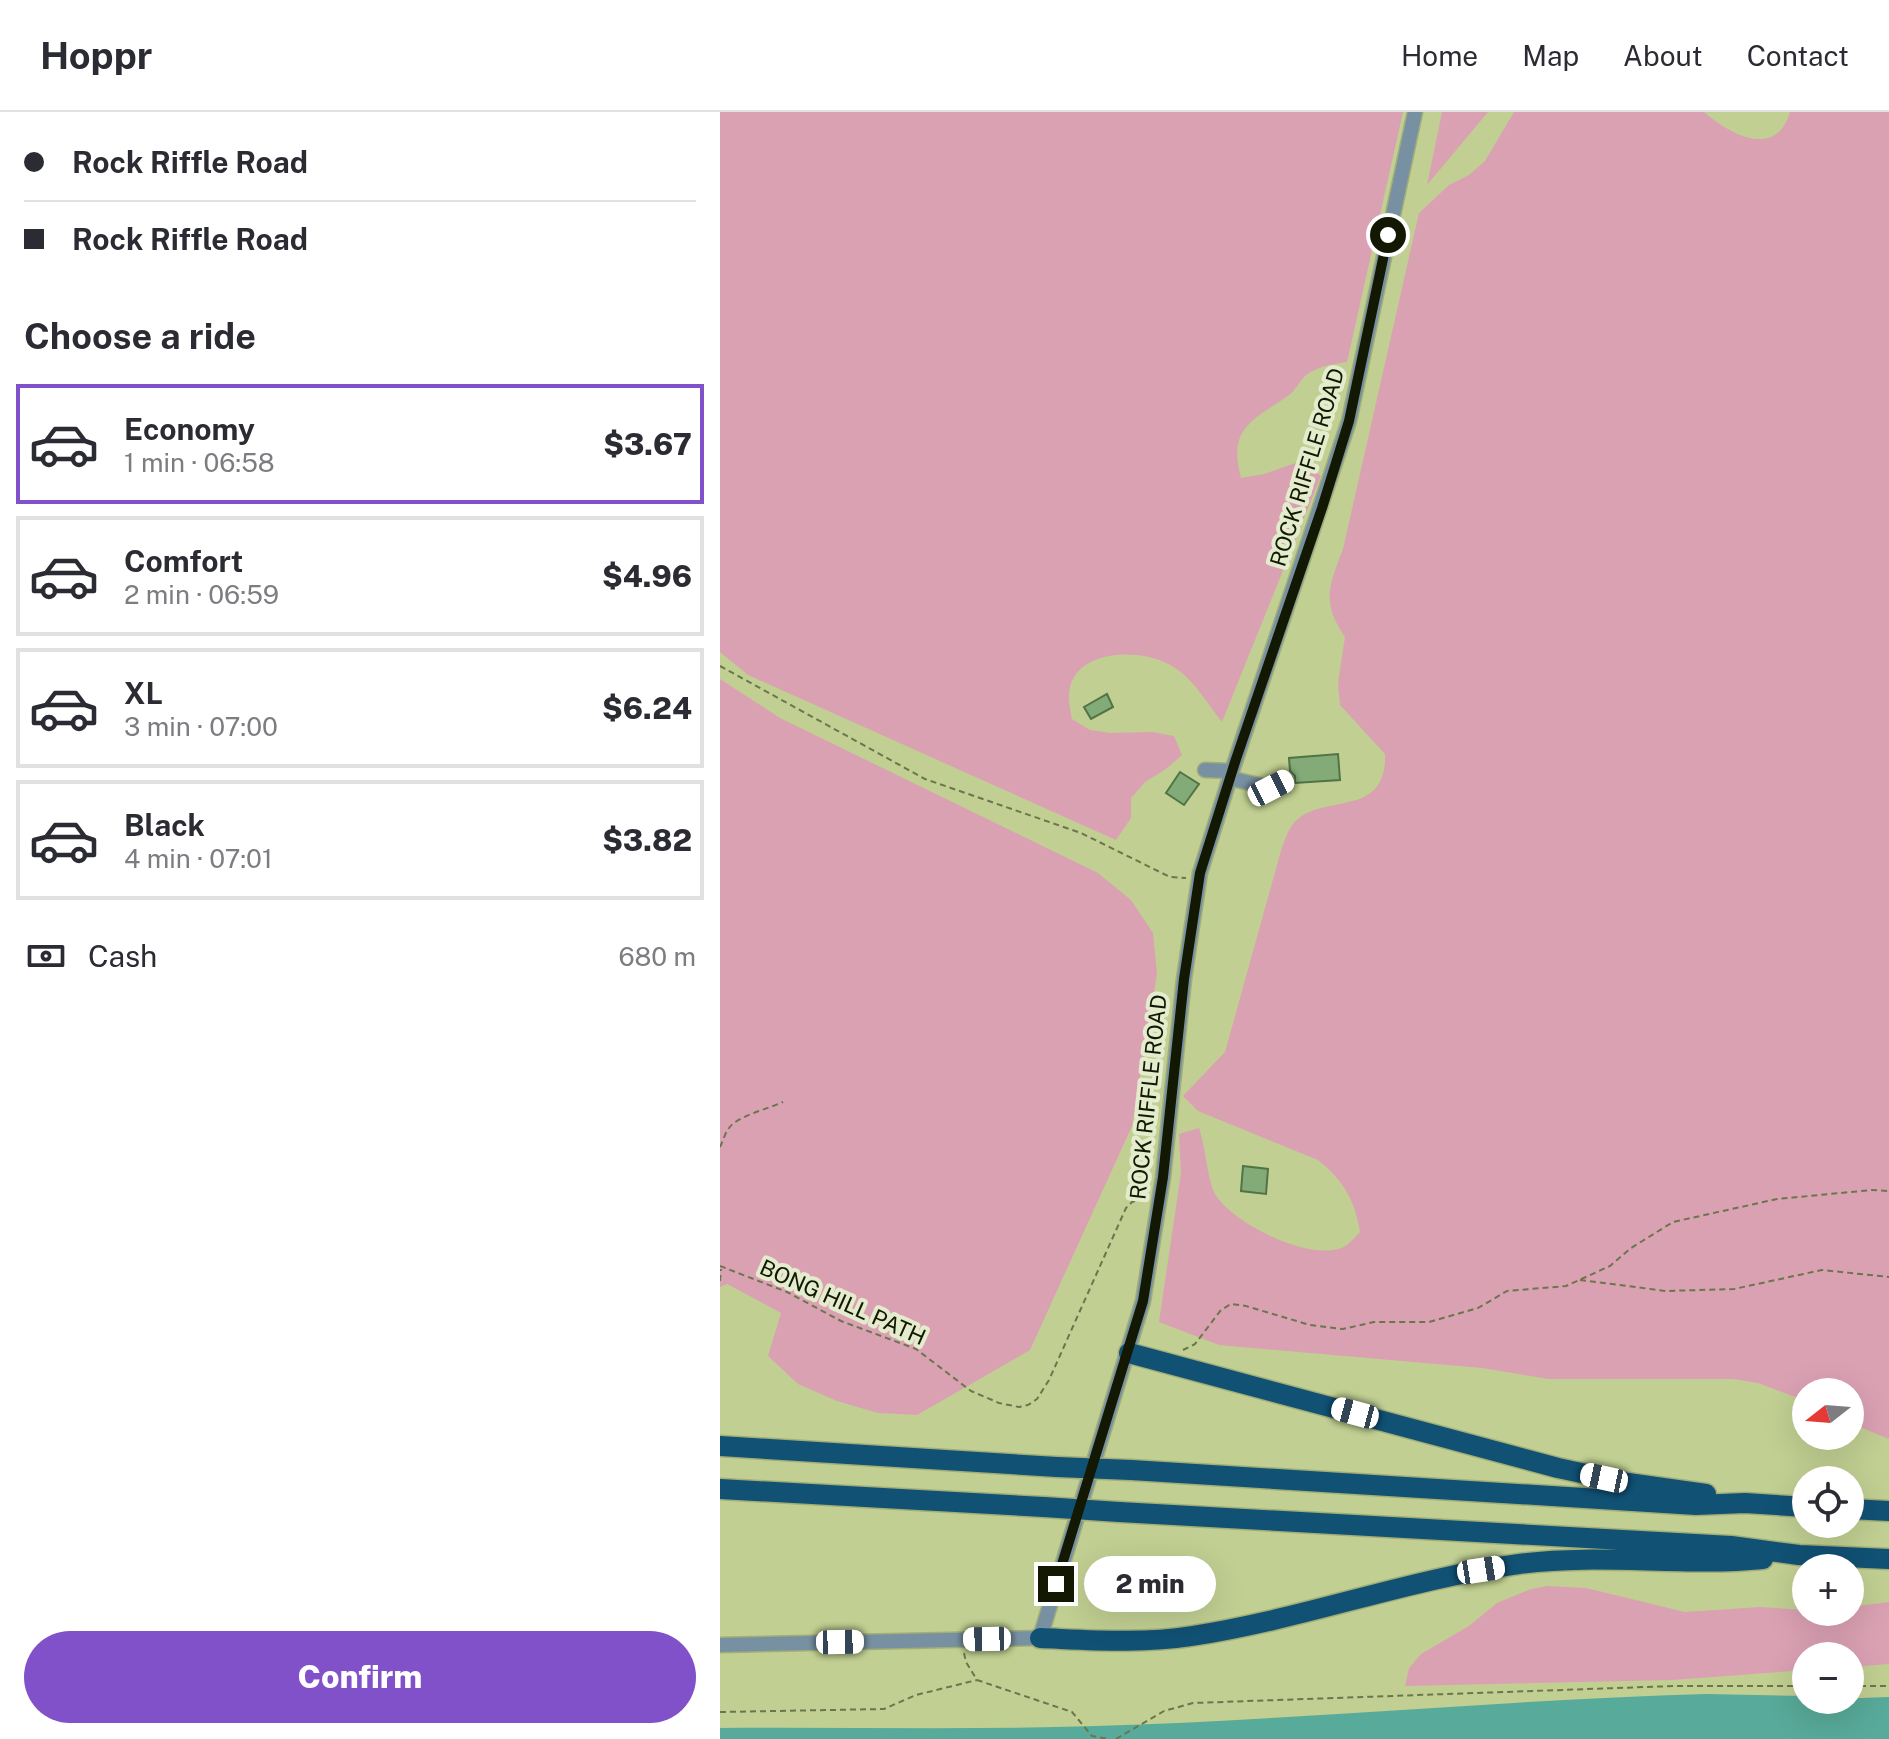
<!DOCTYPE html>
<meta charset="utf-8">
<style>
:root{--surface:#fff;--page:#f7f7f7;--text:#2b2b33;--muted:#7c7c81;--line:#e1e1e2;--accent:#8151ca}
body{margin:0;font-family:"Public Sans",sans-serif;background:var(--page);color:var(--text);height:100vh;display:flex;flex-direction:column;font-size:30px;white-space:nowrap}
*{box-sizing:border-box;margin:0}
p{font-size:26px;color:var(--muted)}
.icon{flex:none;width:44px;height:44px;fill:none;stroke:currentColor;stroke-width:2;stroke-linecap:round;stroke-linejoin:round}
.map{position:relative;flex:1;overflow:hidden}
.panel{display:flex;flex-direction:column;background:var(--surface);width:720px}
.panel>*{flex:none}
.hud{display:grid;align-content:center;height:176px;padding:0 24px;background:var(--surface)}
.needle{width:52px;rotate:253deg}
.tools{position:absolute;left:1072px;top:1266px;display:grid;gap:16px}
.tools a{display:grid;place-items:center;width:72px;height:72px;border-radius:50%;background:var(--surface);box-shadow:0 8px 32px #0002;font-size:40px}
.end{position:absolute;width:36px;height:36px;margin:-18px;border:10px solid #131802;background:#fff;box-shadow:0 0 0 4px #fff}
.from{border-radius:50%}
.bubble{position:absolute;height:56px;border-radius:28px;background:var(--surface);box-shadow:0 8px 32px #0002;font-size:26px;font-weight:800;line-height:56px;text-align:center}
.car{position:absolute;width:24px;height:48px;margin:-24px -12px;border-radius:10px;box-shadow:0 0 6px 2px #0007;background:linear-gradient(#fff 24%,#345 0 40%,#fff 0 76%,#345 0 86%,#fff 0)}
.hud b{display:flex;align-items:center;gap:28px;height:76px;font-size:30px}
.hud b+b{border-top:2px solid var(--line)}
.hud i{width:20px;height:20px;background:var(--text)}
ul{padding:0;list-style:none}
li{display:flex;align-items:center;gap:24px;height:120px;margin:0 16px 12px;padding:0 8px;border:4px solid var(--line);border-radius:0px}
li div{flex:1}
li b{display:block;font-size:30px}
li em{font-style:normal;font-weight:800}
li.on{border-color:var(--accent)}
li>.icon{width:72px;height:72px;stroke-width:1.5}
h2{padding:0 24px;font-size:36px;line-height:96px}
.pay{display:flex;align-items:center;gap:20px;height:88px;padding:0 24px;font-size:30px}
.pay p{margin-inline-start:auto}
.action{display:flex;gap:16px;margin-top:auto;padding:16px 24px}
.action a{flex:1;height:92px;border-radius:48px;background:var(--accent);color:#fff;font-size:32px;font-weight:800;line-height:92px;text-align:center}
header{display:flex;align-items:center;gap:48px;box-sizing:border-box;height:112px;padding:0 40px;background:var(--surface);border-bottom:2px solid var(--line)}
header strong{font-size:38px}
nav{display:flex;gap:44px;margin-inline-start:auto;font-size:28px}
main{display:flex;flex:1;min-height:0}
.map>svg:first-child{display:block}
.green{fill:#daa1b3}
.water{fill:#58aa9a}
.building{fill:#83ab78;stroke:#507445;stroke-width:2}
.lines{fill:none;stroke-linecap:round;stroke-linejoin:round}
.minor-casing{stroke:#a2ae78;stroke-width:17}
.highway-casing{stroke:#a2ae78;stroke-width:23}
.path{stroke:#6c764c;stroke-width:2;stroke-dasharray:6 4;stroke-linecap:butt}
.minor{stroke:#7891a2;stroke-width:14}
.highway{stroke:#115174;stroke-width:20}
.highway-bridge-casing{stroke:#a2ae78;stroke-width:23;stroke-linecap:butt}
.highway-bridge{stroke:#115174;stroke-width:20}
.route{stroke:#131802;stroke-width:10}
.labels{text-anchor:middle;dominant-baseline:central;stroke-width:8;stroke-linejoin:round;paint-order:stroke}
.street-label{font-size:22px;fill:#131802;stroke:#e4ecce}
</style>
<header>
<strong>Hoppr</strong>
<nav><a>Home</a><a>Map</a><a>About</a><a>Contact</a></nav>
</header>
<main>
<section class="panel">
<div class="hud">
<b><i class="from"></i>Rock Riffle Road</b>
<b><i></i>Rock Riffle Road</b>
</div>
<h2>Choose a ride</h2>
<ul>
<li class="on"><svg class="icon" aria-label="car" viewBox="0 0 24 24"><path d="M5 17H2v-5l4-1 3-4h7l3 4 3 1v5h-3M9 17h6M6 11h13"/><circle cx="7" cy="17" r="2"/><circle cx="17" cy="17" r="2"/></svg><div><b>Economy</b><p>1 min · 06:58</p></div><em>$3.67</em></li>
<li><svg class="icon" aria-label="car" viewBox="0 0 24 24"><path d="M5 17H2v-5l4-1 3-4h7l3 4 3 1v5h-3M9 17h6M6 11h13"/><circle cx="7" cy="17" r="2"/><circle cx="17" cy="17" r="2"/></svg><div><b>Comfort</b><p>2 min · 06:59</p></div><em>$4.96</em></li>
<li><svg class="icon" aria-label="car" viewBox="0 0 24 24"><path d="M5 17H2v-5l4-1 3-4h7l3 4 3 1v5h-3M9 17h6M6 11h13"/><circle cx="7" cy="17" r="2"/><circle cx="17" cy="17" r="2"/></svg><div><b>XL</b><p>3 min · 07:00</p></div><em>$6.24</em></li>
<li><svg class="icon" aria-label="car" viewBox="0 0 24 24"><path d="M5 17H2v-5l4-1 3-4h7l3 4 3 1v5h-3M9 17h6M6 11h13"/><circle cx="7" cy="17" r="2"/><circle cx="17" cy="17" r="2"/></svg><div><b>Black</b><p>4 min · 07:01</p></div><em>$3.82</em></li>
</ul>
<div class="pay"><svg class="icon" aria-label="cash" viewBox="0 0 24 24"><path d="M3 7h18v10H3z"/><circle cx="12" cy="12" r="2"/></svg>Cash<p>680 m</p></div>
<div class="action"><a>Confirm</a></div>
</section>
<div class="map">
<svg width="1169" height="1627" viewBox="0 0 1169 1627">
<rect width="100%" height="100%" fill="#c1cf92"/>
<path class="green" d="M0,0H683L627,250C613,252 597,254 585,264C579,270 576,278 569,283C534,308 507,315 521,366L544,362L581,349L601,364L502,610C487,591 473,566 452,554C426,538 372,536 354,565C346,578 349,593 352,607L370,618L390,621L432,620L454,624L462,643L446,657L425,670L411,686V706L396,728L28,563L0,540Z
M722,0H768L707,73Z
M794,0H984C1009,22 1056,48 1070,0H1169V1327L1130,1311V1280H1086V1289L1038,1271L1013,1267H828L762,1256L499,1233L439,1210L461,1061L459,1022L479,1016C486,1036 487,1067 495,1082C512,1111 595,1154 627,1133C631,1130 636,1124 640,1120C635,1088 623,1068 598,1048L478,999L463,984L505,940L562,735C565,728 568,718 573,712C600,679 667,709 665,642L620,593L618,571L625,525C601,490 609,474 623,437L699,101L729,73L749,63L765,49Z
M0,567L60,606L378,761L411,788L433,821L437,862L412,1014L310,1238L197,1303L158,1301L117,1289L78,1272L48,1244L61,1201L7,1172L0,1175Z
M828,1474L866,1476L965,1500L1040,1495L1086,1498V1500H1130V1495L1169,1490V1552L1130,1555V1544H1086V1558L952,1568L685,1574L689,1556L701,1542L749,1514L777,1491L811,1477Z"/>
<path class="water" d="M986,1582L1086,1584V1588L1169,1585V1627H0V1616C125,1615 250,1618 376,1614C579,1608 783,1588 986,1582Z"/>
<path class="building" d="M387,582L393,595L371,607L364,595Z
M618,642L620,668L575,671V664L570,659L569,646Z
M460,660L479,672L464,693L446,681Z
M523,1054L548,1057L546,1082L521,1079Z"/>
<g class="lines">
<g class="minor-casing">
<path id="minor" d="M485,658L512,659
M509,666L551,676L566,668
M0,1533L320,1526L423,1189L443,1065L464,867L480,761L512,659L629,309L695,0"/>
</g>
<g class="highway-casing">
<path id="highway" d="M409,1241L838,1356L908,1371L986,1382
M0,1334L337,1355
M411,1358L976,1393L1025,1391L1086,1395
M0,1377L324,1395
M1130,1397L1169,1399
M399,1400L1011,1434L1079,1443L1169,1447
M320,1526C370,1528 422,1532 472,1524C583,1507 688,1467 799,1452C880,1441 962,1455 1043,1447"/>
</g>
<path class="path" d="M0,554L205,667L361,721L450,765L466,766
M0,1035C3,1029 5,1021 9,1016C17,1004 48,997 63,990
M0,1154L67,1180L121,1209L196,1237L251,1279L279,1291L299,1295L308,1293L317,1287L329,1268L406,1096L412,1090L424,1086
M860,1168L946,1179L1014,1177L1102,1158L1169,1165
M0,1169L1,1157
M463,1238L475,1232L501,1198L511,1192L526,1194L590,1213L623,1217L654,1210H709L758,1196L787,1179L846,1174L890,1154L911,1136L953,1110L1057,1087L1152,1078L1169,1079
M244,1541L246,1550L257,1568L352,1600L372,1624L389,1627
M1130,1574H1169
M0,1600L164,1597L196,1583L257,1568
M396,1627L444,1599L473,1591L954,1574H1086"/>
<use href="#minor" class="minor"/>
<use href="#highway" class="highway"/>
<g class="highway-bridge-casing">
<path id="highway-bridge" d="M337,1355L411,1358
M324,1395L399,1400"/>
</g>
<use href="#highway-bridge" class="highway-bridge"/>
</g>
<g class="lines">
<path class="route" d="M336,1472L423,1189L443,1065L464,867L480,761L516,647L602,396L629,309L668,123"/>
</g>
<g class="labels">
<g class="street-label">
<text transform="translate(587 355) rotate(-73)">ROCK RIFFLE ROAD</text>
<text transform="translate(428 985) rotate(-84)">ROCK RIFFLE ROAD</text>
<text transform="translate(123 1190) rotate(24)">BONG HILL PATH</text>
</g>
</g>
</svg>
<div class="tools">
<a><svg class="needle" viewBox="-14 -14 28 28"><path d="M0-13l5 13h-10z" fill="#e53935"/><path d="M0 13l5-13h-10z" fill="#7c7c81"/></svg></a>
<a><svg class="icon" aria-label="locate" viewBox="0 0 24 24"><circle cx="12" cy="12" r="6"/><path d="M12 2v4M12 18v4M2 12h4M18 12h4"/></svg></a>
<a>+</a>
<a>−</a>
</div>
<i class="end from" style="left:668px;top:123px"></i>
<i class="end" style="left:336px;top:1472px"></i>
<div class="bubble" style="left:364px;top:1444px;width:132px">2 min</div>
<i class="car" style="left:551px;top:676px;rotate:63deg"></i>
<i class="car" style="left:635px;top:1301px;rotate:285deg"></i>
<i class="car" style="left:884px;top:1366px;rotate:282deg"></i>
<i class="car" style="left:761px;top:1458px;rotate:81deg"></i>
<i class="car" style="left:267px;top:1527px;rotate:269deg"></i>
<i class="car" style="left:120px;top:1530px;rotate:89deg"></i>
</div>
</main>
